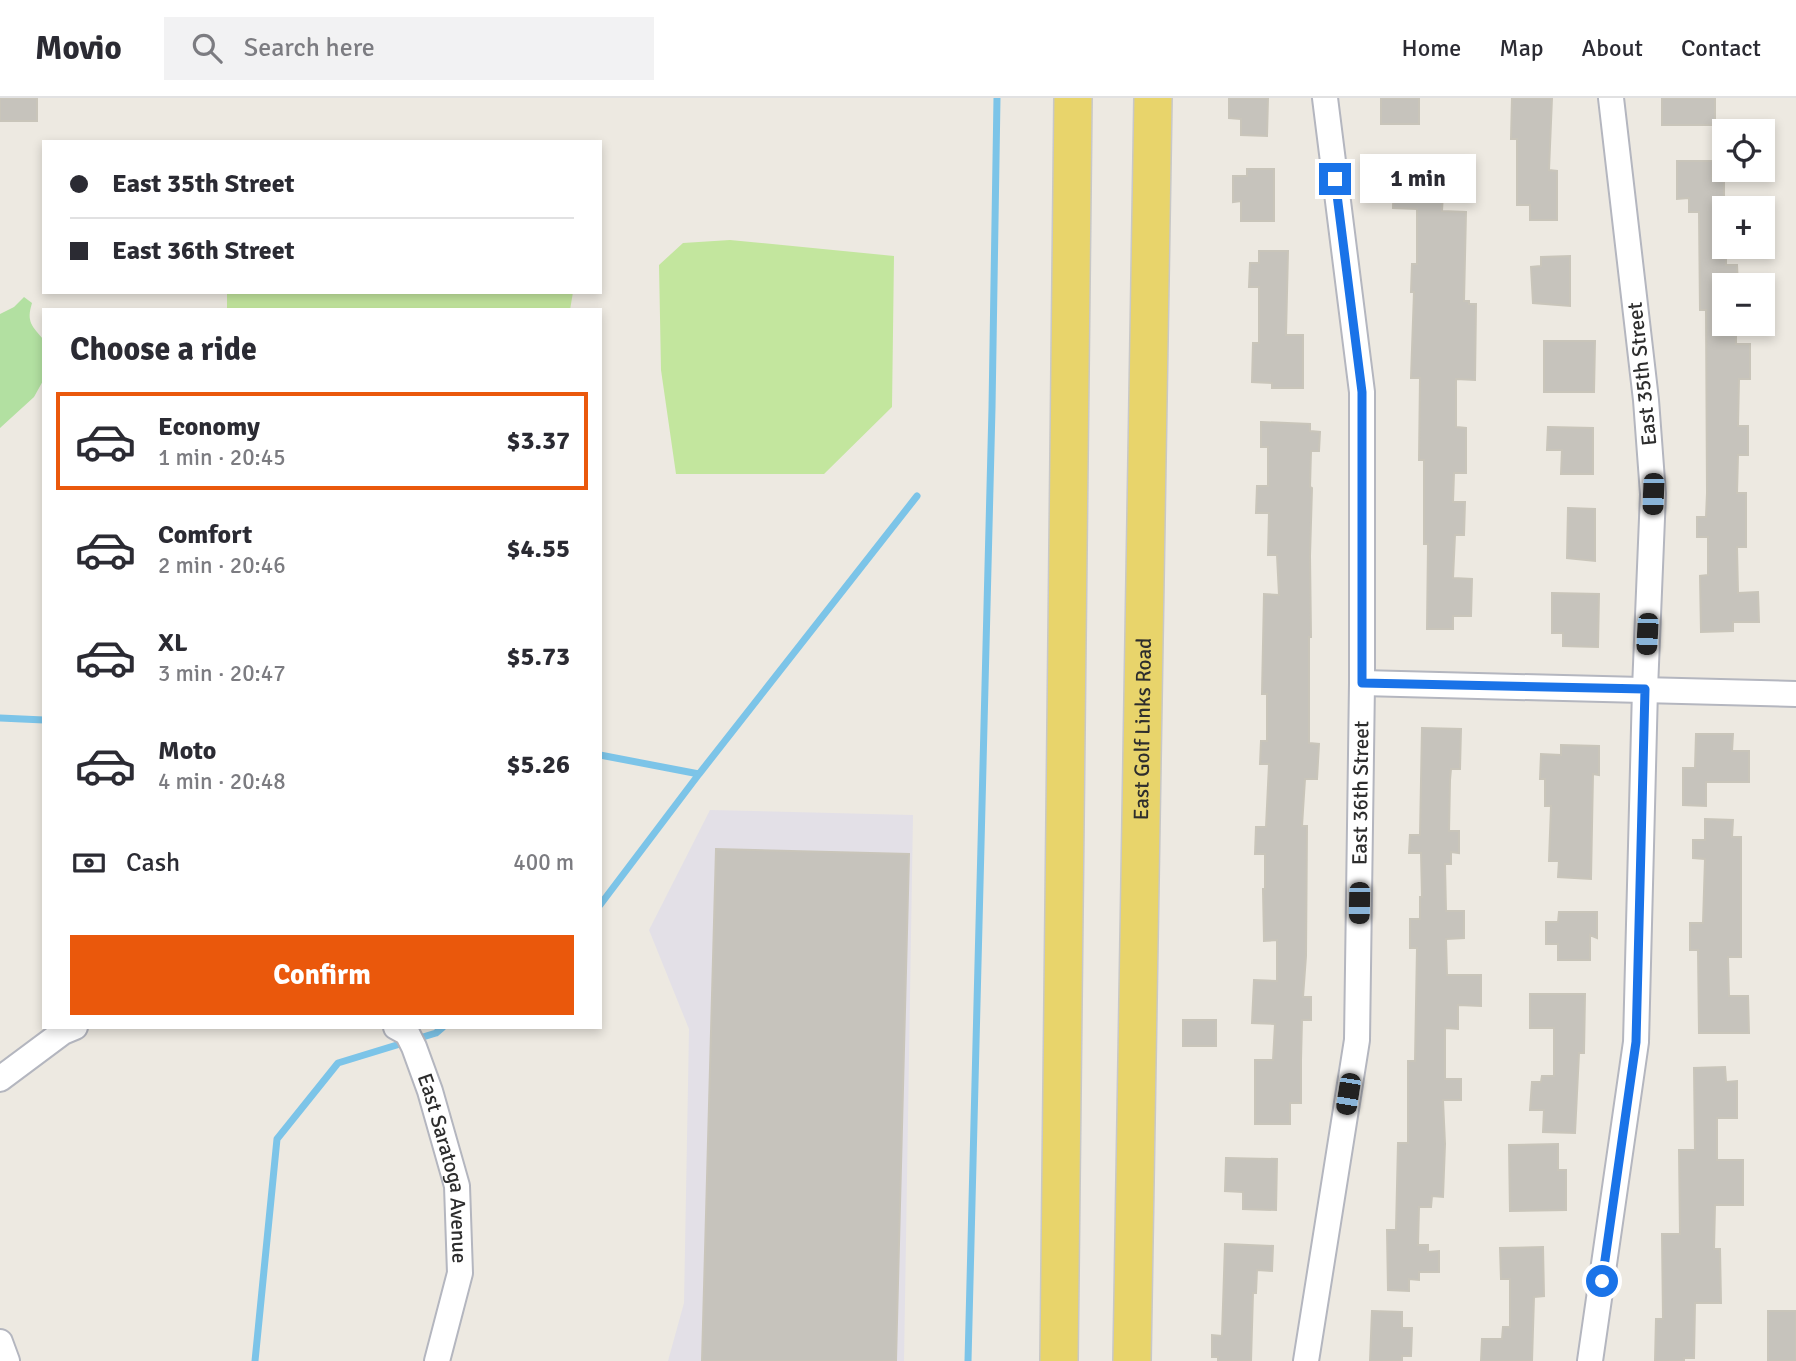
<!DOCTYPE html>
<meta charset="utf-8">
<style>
:root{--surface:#fff;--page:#f2f2f3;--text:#2b2b33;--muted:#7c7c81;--line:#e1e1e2;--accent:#ea580c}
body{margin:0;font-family:Signika,sans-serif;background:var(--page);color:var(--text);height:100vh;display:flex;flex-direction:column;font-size:26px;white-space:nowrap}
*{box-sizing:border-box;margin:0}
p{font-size:23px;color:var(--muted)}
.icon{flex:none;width:38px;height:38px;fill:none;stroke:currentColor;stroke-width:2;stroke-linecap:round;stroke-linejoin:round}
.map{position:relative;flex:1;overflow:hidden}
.sheet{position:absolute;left:42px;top:210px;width:560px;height:721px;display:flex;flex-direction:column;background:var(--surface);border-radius:0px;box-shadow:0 4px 10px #0003}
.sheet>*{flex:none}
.hud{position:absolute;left:42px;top:42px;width:560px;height:154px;border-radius:0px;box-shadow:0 4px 10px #0003;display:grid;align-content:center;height:154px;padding:0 28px;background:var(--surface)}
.tools{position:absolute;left:1712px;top:21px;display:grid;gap:14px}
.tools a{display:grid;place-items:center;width:63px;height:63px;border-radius:0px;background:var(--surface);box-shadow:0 4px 10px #0003;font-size:35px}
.end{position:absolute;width:32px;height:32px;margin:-16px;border:9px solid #1a73e8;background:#fff;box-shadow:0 0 0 4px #fff}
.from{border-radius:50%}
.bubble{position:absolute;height:49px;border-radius:0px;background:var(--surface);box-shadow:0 4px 10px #0003;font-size:23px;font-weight:800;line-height:49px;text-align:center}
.car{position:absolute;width:21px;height:42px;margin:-21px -10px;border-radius:9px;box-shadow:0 0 5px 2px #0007;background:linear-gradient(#222 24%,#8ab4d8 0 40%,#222 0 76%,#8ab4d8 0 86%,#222 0)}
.hud b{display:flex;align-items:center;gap:24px;height:66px;font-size:26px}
.hud b+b{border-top:2px solid var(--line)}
.hud i{width:18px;height:18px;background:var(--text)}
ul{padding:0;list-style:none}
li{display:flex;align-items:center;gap:21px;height:98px;margin:0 14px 10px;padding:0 14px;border:4px solid transparent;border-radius:0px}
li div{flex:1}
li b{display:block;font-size:26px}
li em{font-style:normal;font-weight:800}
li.on{border-color:var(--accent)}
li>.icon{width:63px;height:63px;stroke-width:1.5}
h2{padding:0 28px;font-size:32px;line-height:84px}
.pay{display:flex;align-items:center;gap:18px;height:77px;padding:0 28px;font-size:26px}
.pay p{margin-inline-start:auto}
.action{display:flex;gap:14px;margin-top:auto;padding:14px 28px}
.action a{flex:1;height:80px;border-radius:0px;background:var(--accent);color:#fff;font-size:28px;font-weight:800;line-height:80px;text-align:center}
header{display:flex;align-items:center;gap:42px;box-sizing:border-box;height:98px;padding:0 35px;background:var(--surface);border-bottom:2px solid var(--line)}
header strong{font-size:33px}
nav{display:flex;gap:38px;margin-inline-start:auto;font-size:24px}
.search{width:490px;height:63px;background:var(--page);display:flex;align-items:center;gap:18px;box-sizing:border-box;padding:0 24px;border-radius:0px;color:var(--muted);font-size:26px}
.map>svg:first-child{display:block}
.industrial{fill:#e3e0e7}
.green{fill:#b2e0a1}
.pitch{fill:#c3e69e}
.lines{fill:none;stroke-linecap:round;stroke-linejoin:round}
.stream{stroke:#7cc4e8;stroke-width:7}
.building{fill:#c6c3bc;stroke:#c9c5ba;stroke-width:2}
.street-casing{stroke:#b4b6bf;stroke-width:28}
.primary-casing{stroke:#c8c8c8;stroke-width:40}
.street{stroke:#fff;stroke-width:24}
.primary{stroke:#e8d46b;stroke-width:37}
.route{stroke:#1a73e8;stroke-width:9}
.labels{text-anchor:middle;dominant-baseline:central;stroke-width:5;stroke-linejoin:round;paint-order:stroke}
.street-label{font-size:21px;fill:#2d2d2d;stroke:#fff}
</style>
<header>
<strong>Movio</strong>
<div class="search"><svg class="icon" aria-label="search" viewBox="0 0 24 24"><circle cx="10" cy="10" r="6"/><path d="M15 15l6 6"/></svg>Search here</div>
<nav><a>Home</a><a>Map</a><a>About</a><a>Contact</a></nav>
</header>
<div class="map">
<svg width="1796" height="1263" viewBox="0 0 1796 1263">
<rect width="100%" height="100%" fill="#ede9e1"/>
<path class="industrial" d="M710,712L913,717L904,1263H668L684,1205L689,931L649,832Z"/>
<path class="green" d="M24,199L32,205C26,224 32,228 44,242V281L34,299L0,330V216L14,209Z"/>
<path class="pitch" d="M730,142L894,158L892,309L824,376H676L661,272L659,167L683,145Z
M227,194H573L570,212H227Z"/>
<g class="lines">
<path class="stream" d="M0,620L44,622
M600,657L699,676L917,398
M600,807L699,676
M255,1263L277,1041L338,965L436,935L443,929
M968,1263L992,310L997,0"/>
</g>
<path class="building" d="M0,0H37V23H0Z
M1229,0H1268L1267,38L1241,37V21L1229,20Z
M1381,0H1419V26H1381Z
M1512,0H1552L1549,72L1557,73V122H1530V107H1517V41H1511Z
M1662,0H1715V27H1662Z
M1404,58L1436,59L1435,77H1444L1442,113L1466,114L1464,203H1469V206H1476L1475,282L1456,281V329L1466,330V375H1454L1453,404H1465L1464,437H1455L1453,480L1472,481L1471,518H1453V531H1427L1428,446H1424V362H1419L1420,280H1411L1414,194H1411L1412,166H1417V111L1393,110L1394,79H1403Z
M1677,63H1713L1712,80H1724V149H1726V167H1737L1738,187H1724V230H1736V246H1750V281H1739L1738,328H1748V357H1738L1737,395H1746V449H1737L1738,495L1758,494L1759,524H1733V533L1701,534L1700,478L1708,477V439H1697V419H1706L1707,395L1706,212H1700L1699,114H1689V100L1677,101Z
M1247,71H1274V123H1241V103L1233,104V78H1247Z
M1259,153H1288L1286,237H1303V290H1272V285L1252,284L1253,245H1259V189H1249L1250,165H1259Z
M1570,158V208L1533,205L1531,169L1541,168V159Z
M1544,243H1595L1594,294H1544Z
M1261,324L1310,326V333L1320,334L1319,353H1311L1310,389L1312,390L1310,458L1311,539H1309V645L1319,646L1317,681H1305L1302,728H1307L1306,858L1303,899H1311V922H1302L1301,962V1005H1290V1026H1255V962H1273L1275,926L1252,925L1254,882L1277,883V842L1264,843L1263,791H1265V756H1255L1256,729H1266L1269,666H1260L1261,643H1267V596H1262L1264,496L1279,497L1277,457H1268L1269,415H1256L1257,388H1268V349H1261Z
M1548,329L1593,330V376H1561L1562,352H1547Z
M1568,410L1595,411V463L1567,460Z
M1552,495L1599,496L1598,549L1563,548V535H1552Z
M1422,630L1461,631L1460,671H1451L1450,682L1449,733H1459V755L1451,754V766H1445L1446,813H1464V840L1446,841L1447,877H1481V908L1458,907V931L1445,930V981H1461V1002H1443L1445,1046L1443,1099L1432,1098L1431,1109H1419L1418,1147H1428V1154L1439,1153V1174H1419V1182L1409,1181V1193L1388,1192L1387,1132H1396L1398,1045H1408V963H1415L1417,850H1410V821H1420V799H1422L1421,755H1409L1410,737H1420Z
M1696,636H1733L1732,653H1749V684H1706V708L1683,707V670H1695Z
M1561,647L1599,648V677L1593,676L1591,781L1558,779L1559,763H1549L1551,708H1545V681H1540L1541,656L1561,657Z
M1705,721L1733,722L1732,739H1741V859H1728L1729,898H1748L1749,935H1699L1698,852H1690V825H1703L1705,761L1693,760V742H1705Z
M716,751L909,756L896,1263H702Z
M1559,814H1597V840L1590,837V862H1558V846H1546V824H1558Z
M1530,896H1585L1584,955H1579L1575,1035L1543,1034L1544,1012H1530L1532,984H1541L1542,978H1554V930H1530Z
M1183,922H1216V948H1183Z
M1725,969L1726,984L1737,983V1020H1717V1062H1743V1107H1715L1714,1151H1720L1721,1205H1695L1694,1260H1684V1263H1655L1656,1221H1663L1662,1136H1680L1679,1052H1695L1694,970Z
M1558,1046V1072H1566V1112L1510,1113L1509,1047Z
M1226,1060L1277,1061L1276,1112L1243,1111V1094L1225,1093Z
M1225,1146L1273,1148L1272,1173L1257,1172L1256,1195H1253L1251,1263H1218V1259H1212V1237L1222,1238Z
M1543,1149L1544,1198L1534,1199L1532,1263H1481L1482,1241H1502L1503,1229H1510V1181H1501L1500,1150Z
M1372,1213L1402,1214V1230H1412L1411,1258H1402V1263H1370Z
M1768,1213H1796V1263H1768Z"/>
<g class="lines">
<g class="street-casing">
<g id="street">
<path d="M1362,585L1796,596"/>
<path id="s1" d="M396,929L407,935L414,949L430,993L457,1088L460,1175L437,1263"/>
<path d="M0,981L63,934L75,929"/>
<path d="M0,1244L7,1263"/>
<path id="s2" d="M1306,1263L1357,942L1362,585V294L1325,0"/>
<path d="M1590,1263L1636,944L1645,591L1653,396L1646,302L1611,0"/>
</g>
</g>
<g class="primary-casing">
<g id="primary">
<path d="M1059,1263L1073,0"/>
<path id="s3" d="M1132,1263L1153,0"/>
</g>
</g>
<use href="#street" class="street"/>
<use href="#primary" class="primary"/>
</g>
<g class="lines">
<path class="route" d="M1335,81L1362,294V585L1645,591L1636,944L1602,1183"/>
</g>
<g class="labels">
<g class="street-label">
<text transform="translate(1642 276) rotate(-96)">East 35th Street</text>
<text stroke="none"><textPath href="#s3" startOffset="632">East Golf Links Road</textPath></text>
<text stroke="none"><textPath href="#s2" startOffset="572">East 36th Street</textPath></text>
<text stroke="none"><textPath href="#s1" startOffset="154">East Saratoga Avenue</textPath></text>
</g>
</g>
</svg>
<div class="tools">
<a><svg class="icon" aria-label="locate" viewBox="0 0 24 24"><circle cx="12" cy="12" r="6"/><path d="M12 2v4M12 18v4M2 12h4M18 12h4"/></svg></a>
<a>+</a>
<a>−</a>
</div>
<i class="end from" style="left:1602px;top:1183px"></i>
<i class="end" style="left:1335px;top:81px"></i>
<div class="bubble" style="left:1360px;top:56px;width:116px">1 min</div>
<i class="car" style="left:1653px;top:396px;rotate:182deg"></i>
<i class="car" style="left:1647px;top:536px;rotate:183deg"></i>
<i class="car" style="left:1359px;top:805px;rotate:181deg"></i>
<i class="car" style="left:1348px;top:996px;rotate:189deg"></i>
<div class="hud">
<b><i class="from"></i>East 35th Street</b>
<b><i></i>East 36th Street</b>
</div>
<section class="sheet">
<h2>Choose a ride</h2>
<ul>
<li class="on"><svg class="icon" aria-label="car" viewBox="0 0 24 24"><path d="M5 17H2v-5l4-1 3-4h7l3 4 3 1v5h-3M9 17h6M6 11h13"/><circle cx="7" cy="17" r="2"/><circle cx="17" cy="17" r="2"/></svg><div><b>Economy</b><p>1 min · 20:45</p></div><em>$3.37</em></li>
<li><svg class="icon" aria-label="car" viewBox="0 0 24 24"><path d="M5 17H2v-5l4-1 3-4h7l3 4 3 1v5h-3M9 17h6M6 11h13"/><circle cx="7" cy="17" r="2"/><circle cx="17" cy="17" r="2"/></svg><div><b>Comfort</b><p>2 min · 20:46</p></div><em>$4.55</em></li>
<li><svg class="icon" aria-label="car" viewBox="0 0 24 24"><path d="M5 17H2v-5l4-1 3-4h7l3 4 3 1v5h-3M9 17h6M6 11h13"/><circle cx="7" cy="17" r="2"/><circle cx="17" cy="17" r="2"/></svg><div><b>XL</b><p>3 min · 20:47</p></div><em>$5.73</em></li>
<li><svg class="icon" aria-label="car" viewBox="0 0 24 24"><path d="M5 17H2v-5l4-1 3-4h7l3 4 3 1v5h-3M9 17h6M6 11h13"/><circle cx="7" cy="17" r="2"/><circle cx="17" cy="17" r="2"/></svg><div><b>Moto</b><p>4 min · 20:48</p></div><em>$5.26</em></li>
</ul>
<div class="pay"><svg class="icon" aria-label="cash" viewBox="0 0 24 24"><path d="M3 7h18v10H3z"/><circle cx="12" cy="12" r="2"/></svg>Cash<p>400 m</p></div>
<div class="action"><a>Confirm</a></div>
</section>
</div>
